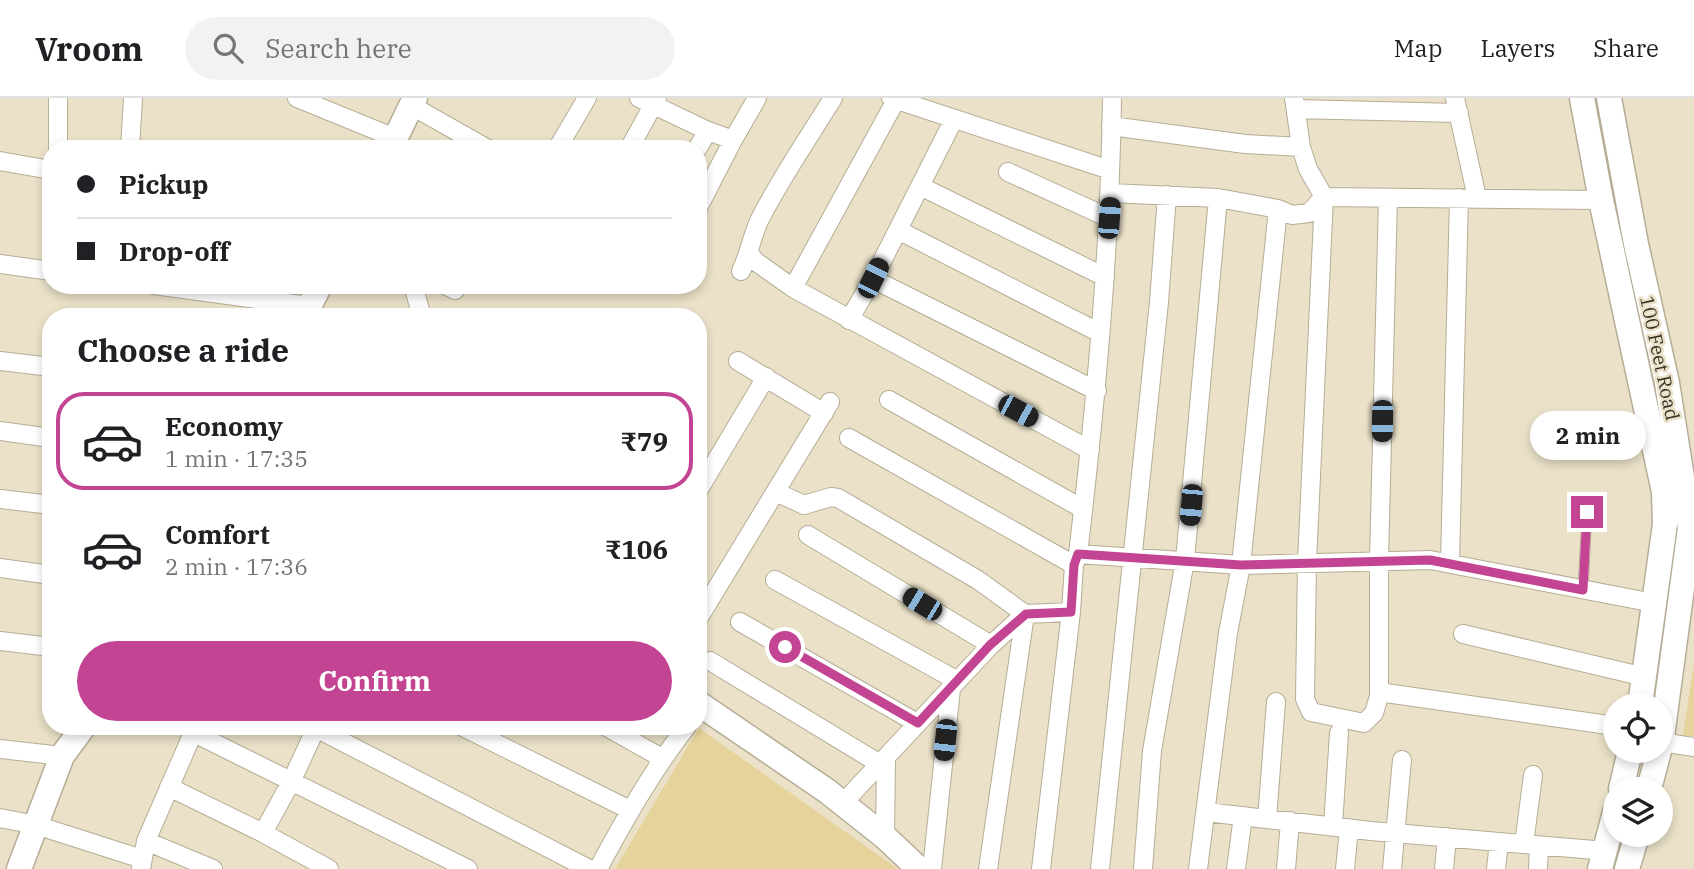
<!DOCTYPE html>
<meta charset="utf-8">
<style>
:root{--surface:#fff;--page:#f2f2f2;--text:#202124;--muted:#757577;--line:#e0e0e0;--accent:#c24492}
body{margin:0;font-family:"IBM Plex Serif",serif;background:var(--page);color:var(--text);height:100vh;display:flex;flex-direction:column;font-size:26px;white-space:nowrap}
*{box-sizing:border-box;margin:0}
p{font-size:23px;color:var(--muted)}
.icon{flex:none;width:38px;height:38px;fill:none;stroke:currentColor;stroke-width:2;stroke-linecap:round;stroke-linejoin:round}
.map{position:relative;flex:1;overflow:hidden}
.panel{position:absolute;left:42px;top:210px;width:665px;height:427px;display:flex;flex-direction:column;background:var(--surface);border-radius:28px;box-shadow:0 4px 10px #0003}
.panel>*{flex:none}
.hud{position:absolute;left:42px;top:42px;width:665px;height:154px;border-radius:28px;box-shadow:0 4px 10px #0003;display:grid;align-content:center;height:154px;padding:0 35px;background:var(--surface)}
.fabs{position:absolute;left:1603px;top:595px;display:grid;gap:14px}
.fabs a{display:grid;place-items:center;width:70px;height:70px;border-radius:50%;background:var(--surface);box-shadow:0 4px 10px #0003;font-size:35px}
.end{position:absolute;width:32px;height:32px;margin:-16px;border:9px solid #c24492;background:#fff;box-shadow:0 0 0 4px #fff}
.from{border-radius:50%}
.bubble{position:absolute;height:49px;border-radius:24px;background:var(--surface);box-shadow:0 4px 10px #0003;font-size:23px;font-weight:800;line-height:49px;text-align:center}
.car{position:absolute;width:21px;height:42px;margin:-21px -10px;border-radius:9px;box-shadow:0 0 5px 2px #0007;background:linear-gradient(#222 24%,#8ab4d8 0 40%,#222 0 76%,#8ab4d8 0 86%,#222 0)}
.hud b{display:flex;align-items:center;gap:24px;height:66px;font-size:26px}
.hud b+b{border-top:2px solid var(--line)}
.hud i{width:18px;height:18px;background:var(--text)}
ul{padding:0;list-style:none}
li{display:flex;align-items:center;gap:21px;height:98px;margin:0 14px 10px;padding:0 21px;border:4px solid transparent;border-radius:28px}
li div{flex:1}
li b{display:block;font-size:26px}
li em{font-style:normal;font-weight:800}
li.current{border-color:var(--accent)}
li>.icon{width:63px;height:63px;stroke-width:1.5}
h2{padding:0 35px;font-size:32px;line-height:84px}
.button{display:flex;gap:14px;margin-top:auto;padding:14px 35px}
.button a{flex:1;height:80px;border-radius:42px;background:var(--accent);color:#fff;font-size:28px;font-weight:800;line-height:80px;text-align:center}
header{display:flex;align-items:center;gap:42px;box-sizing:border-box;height:98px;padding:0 35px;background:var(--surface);border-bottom:2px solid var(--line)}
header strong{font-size:33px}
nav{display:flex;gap:38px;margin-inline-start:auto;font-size:24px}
.search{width:490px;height:63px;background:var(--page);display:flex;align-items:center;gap:18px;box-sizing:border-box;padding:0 24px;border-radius:38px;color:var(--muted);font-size:26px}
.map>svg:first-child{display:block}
.grass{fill:#e6d39b}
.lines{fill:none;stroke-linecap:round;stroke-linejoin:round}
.lane-casing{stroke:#b5ad95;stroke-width:11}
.street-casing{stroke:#b5ad95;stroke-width:20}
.secondary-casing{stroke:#b5ad95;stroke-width:27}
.lane{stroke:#fff;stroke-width:9}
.street{stroke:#fff;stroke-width:18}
.secondary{stroke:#fff;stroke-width:24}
.route{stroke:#c24492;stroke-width:9}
.labels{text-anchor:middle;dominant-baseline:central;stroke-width:5;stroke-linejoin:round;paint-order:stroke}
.street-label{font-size:19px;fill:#343127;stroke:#eae1c8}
</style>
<header>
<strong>Vroom</strong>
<div class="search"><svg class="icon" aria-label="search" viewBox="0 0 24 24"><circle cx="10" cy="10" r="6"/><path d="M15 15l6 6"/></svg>Search here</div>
<nav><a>Map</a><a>Layers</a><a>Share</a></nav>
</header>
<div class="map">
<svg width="1694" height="771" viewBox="0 0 1694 771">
<rect width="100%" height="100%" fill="#eae1c8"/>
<path class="grass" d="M1694,566V638L1683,637Z
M699,630L898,771H615Z"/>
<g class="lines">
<g class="lane-casing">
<path id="lane" d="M1583,492L1587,414"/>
</g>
<g class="street-casing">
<path id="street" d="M58,0V51
M297,0L395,40
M639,0L708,33L733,42
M891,0L1110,72
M1294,0L1301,49L1308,71L1324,99L1307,464L1305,601L1311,614L1364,625L1374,615L1379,598L1386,595L1615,628
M1455,0L1477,100
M412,8L488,51
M1296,11L1459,15
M1111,28L1245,46L1301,49
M130,51L133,0
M557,51L587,0
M629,51L657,0
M697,51L708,33
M0,63L51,72
M1008,74L1109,120
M920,88L1105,179
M1111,95L1218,100L1278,111L1292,117L1309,115L1324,99L1601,102
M698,110L733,42L757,0
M898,132L1100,235
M750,156L755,163L793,190L1090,352
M0,166L51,173
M741,173C750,155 752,135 762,117C783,77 809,39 833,0
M873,181L1097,293
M154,187L309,208
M413,187L422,219
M445,187L455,192
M793,190L896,2
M849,222L873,181L954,21
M0,263L51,269
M738,263L824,315
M889,302L1083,411
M0,333L51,340
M849,340L1074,467
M698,393L766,279
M776,394L804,407L831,399L838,400L978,482L1025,516L988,771
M0,401L51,407
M808,437L991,547
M1078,456L1241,467L1430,462L1654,505
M1450,464L1459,100
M0,470L51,477
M775,482L956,582
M698,521L830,304
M740,524L917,625
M1463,536L1645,579
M0,543L51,549
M710,563L880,666
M1379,598V463L1388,100
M312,628L589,771
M461,628L630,712
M605,628L662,660
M194,635L468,771
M1661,644L1694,649
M0,651L62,658
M169,689L263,735L329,771
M843,705L991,547L1025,516L1071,514
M1206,714L1371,733L1606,753
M0,720L36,727L142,761
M1267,721L1276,604
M1333,728L1339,635
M263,735L292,682L316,630
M885,739L886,660
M146,743L213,771
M1524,746L1533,677
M141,771L146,743L196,628
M598,771C625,721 652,673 687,628
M932,771L951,591
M1041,771L1071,514L1074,467L1078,456C1096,304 1110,153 1112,0
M1100,771L1159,204L1167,97
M1143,771L1152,653L1185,462L1218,100
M1198,771L1228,535L1241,467L1278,111
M1236,771L1243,718
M1286,771L1290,723
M1345,771L1349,730
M1392,771L1402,662
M1444,771L1447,739
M1496,771L1499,744
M1538,771L1539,748"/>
</g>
<g class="secondary-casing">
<path id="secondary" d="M1582,0L1601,102L1664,394L1665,426L1640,607
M1609,0L1636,146L1667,285L1690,430L1661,646
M390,51L415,0
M304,219L320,187
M698,605L827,693L885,739L919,771
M1621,691L1630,653
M1649,691L1659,653
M19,771L62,658L84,628
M1600,771L1615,714
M1627,771L1637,737"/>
</g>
<use href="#lane" class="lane"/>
<use href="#street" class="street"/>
<use href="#secondary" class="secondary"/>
</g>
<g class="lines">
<path class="route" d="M785,549L918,625L990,547L1026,516L1071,514L1074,467L1078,456L1241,467L1430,462L1583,492L1587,414"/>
</g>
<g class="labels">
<g class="street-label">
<text transform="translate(1660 260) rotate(78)">100 Feet Road</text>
</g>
</g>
</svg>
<div class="fabs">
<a><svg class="icon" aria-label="locate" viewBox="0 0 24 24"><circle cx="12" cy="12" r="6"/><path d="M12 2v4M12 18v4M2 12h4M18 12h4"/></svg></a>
<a><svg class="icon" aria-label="layers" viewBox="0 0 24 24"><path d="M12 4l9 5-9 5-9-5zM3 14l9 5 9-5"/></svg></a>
</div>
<i class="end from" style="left:785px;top:549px"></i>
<i class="end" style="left:1587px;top:414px"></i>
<div class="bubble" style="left:1530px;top:313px;width:116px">2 min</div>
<i class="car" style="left:1109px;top:120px;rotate:4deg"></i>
<i class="car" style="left:873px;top:180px;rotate:26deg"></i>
<i class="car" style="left:1018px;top:313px;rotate:118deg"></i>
<i class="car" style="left:1382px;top:323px;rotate:181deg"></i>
<i class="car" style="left:1191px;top:407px;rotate:185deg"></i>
<i class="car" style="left:922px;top:506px;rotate:301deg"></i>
<i class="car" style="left:945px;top:642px;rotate:186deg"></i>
<div class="hud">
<b><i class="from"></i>Pickup</b>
<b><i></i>Drop-off</b>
</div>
<section class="panel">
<h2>Choose a ride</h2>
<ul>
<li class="current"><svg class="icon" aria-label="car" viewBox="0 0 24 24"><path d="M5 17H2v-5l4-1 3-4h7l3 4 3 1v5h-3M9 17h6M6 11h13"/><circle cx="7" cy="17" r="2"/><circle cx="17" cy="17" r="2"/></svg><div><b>Economy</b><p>1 min · 17:35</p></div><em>₹79</em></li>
<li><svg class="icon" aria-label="car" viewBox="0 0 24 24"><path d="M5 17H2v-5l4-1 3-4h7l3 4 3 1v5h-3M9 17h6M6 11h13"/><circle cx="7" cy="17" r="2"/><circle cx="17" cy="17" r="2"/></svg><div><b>Comfort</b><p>2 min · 17:36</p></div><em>₹106</em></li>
</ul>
<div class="button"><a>Confirm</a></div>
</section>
</div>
